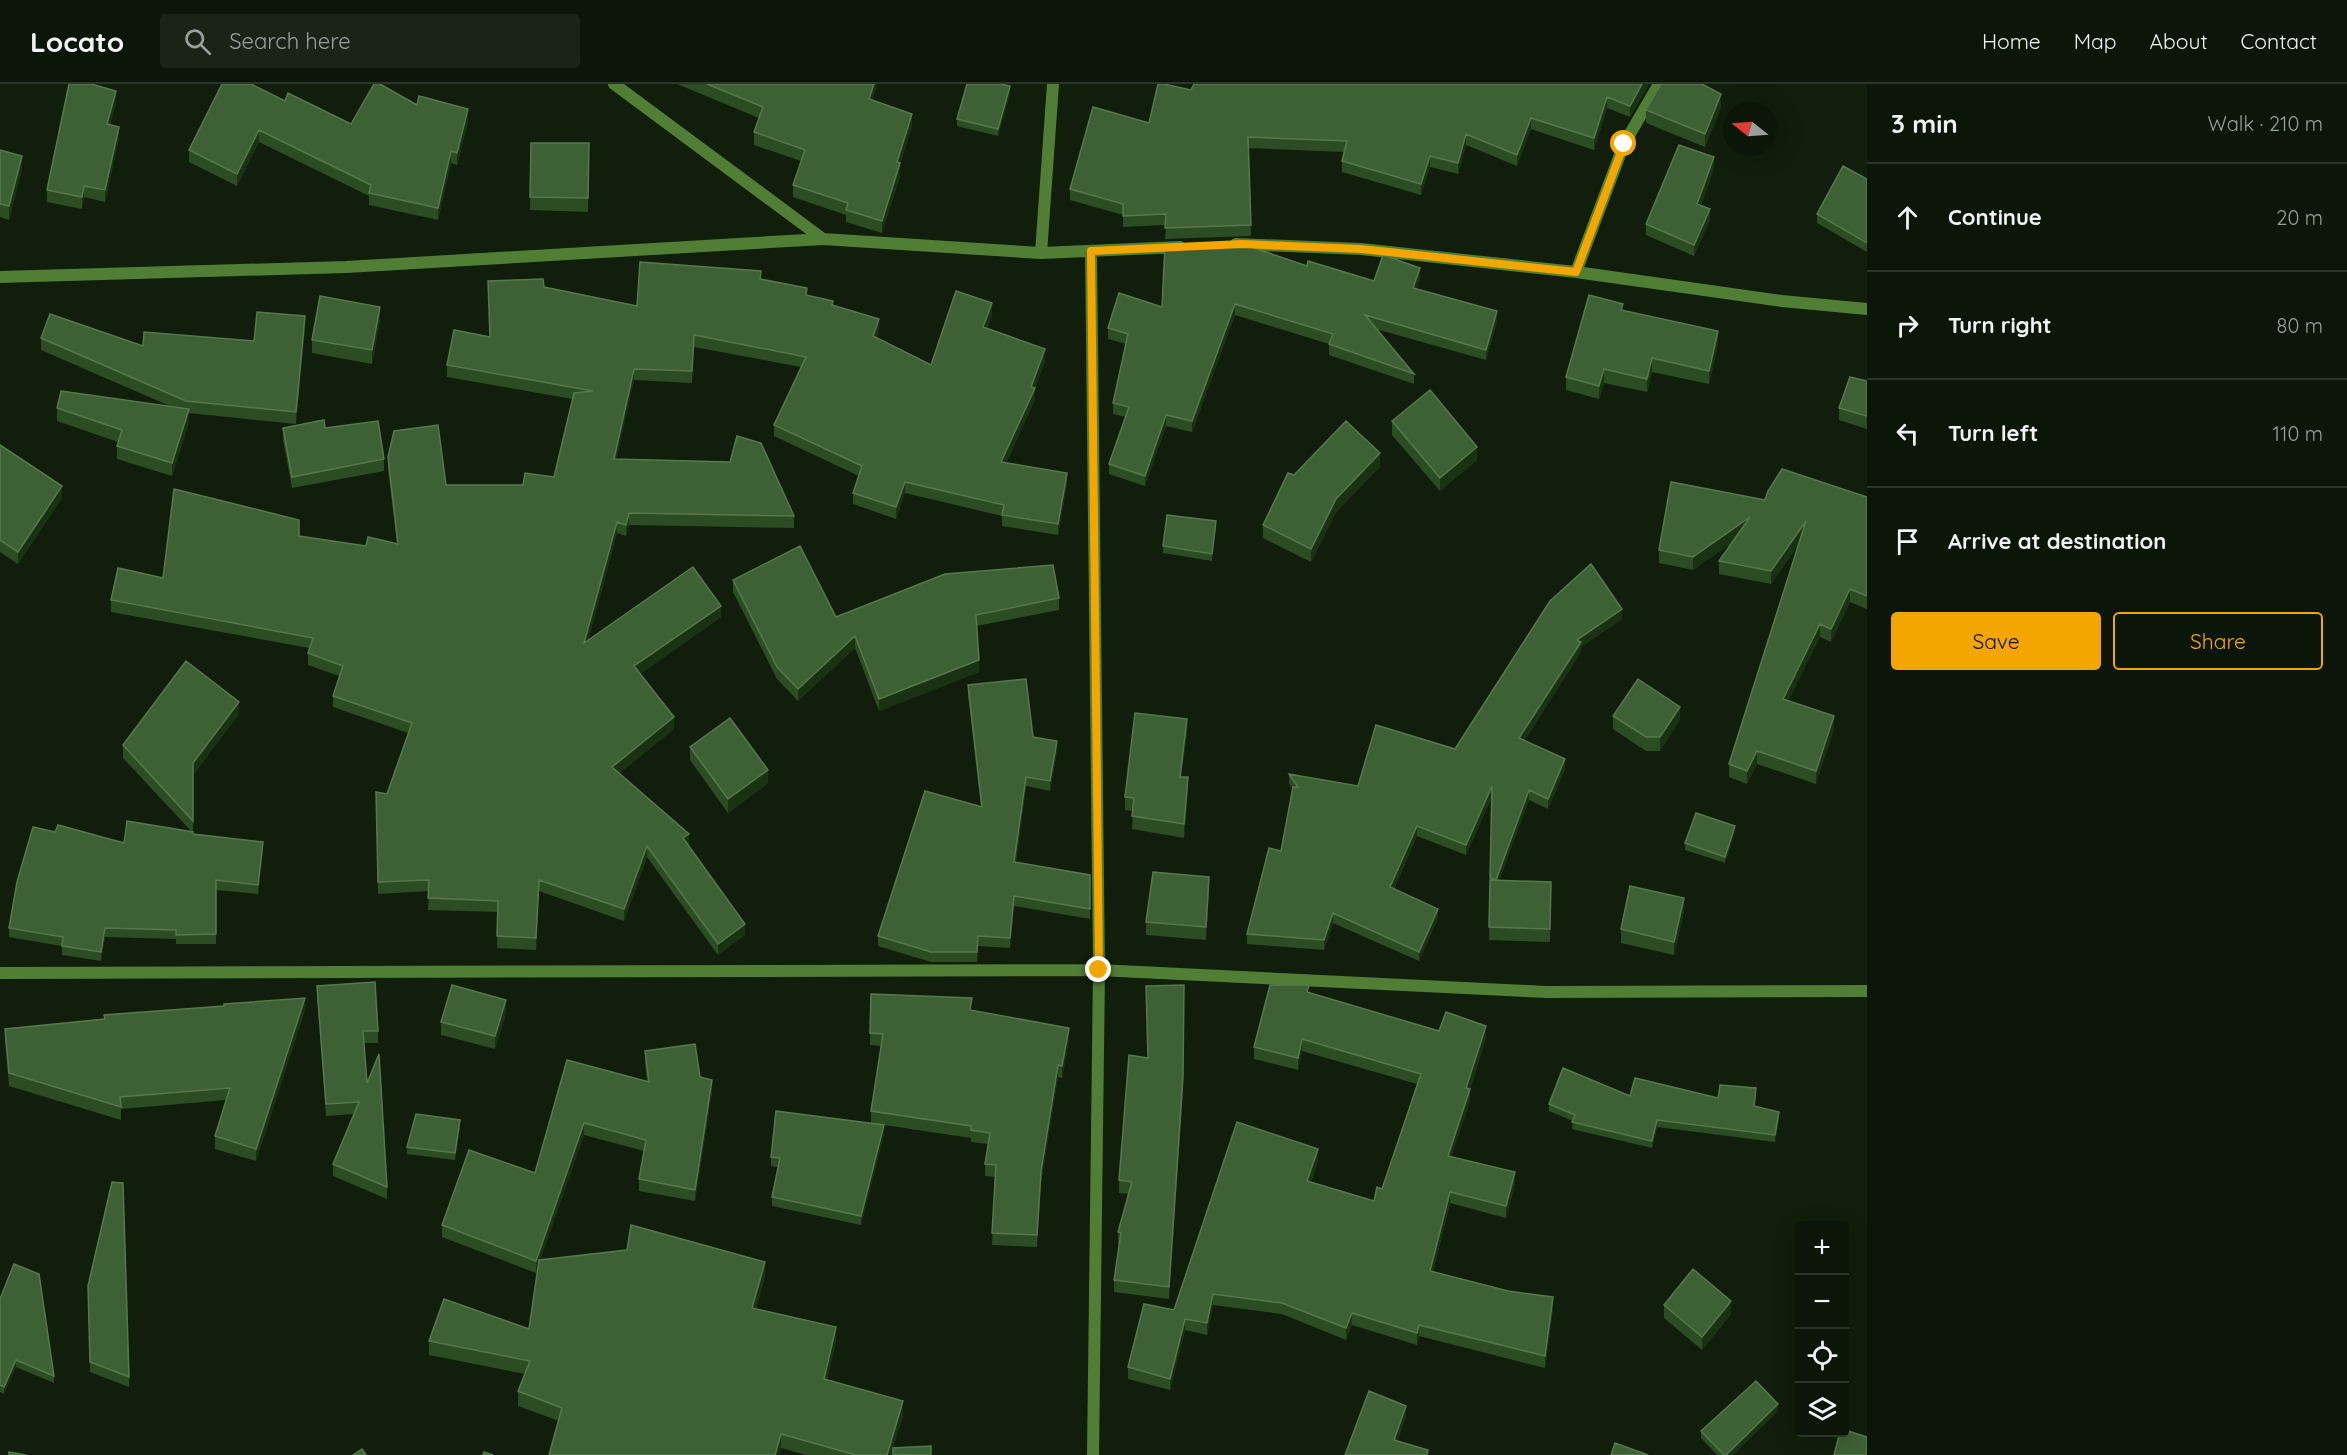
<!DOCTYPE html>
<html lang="en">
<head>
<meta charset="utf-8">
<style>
  body { margin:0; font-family:Quicksand,sans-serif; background:#1a2316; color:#f1f3f6 }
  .controls { position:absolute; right:18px; bottom:18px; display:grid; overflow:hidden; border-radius:6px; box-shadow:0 6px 24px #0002 }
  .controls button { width:54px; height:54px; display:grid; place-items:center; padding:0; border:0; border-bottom:2px solid #2c3529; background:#0c1608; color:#f1f3f6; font:30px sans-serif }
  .compass { position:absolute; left:1723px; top:18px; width:54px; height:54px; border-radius:50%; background:#0c1608; box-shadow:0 6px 24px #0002; rotate:287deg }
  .stop { position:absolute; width:18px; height:18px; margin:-14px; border:4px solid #f3a600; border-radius:50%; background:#fff }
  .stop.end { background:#f3a600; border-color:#fff; box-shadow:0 2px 6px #0008 }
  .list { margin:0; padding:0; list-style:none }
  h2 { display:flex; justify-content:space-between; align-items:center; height:78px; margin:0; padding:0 24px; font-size:26px }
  h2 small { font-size:20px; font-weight:400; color:#9a9f9c }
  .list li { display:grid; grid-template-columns:39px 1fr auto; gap:18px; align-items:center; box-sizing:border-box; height:108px; padding:0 24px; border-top:2px solid #2c3529 }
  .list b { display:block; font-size:22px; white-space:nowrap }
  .list em { font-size:20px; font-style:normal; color:#9a9f9c }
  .actions { display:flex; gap:12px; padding:18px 24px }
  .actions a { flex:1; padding:14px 0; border:2px solid #f3a600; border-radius:6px; text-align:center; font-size:21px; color:#f3a600 }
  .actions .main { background:#f3a600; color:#111 }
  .icon { flex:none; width:33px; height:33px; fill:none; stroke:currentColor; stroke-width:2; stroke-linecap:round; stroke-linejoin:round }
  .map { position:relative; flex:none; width:1867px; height:1371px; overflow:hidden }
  header { display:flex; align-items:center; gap:36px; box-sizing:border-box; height:84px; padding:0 30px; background:#0c1608; border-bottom:2px solid #2c3529 }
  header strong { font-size:28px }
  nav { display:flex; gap:33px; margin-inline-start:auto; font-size:21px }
  .search { width:420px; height:54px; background:#1a2316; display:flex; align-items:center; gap:15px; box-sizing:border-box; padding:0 21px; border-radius:6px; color:#9a9f9c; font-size:22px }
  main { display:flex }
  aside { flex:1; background:#0c1608 }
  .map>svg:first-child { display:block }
</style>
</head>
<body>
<header>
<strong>Locato</strong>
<div class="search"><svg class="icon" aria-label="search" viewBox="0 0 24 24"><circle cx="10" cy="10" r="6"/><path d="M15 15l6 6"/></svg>Search here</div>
<nav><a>Home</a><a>Map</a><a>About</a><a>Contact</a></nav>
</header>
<main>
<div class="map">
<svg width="1867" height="1371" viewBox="0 0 1867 1371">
  <rect width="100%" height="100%" fill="#101e0b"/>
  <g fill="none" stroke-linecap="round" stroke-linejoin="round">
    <path stroke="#507e35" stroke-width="12" d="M614 0 823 155
      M1236 160 1361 165 1576 188 1782 217 1867 225
      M1091 167 1099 886 1093 1371
      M1041 169 1053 0
      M1576 188 1624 60 1659 0
      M0 193 346 183 823 155 1041 169 1180 163
      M0 889 1099 886 1547 908 1867 907"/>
  </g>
  <path fill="#2c4c23" d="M677 0H877L872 16 912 42 900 80V92L882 149 846 138V131L793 113V101L801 77 754 61V48L759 34Z
    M1649 0 1630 33 1607 24 1594 66 1531 45 1517 82 1466 61 1458 90 1430 83 1421 111 1342 88V77L1344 68 1248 64 1251 152 1165 155 1166 141 1123 143V131L1070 116V105L1149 39 1191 6Z
    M1010 9 998 52 957 42V35Z
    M285 17 351 40 417 21 468 38 457 81 451 79 438 136 369 121V112L259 58 237 102 189 78V66Z
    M116 18 110 41 119 54 105 118 84 113 82 125 47 118V106Z
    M1721 23 1705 63 1646 39V26Z
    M531 59H589L588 128 530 126Z
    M0 66 22 85 9 136 0 133Z
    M1714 84 1701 121 1710 136 1694 172 1646 151V140Z
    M1867 95V168L1817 139V130Z
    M1251 163 1307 182 1374 197 1420 195 1416 205 1497 238 1486 276 1376 245 1414 290V300L1329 271V260L1235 231 1192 348 1166 342 1145 402 1109 390V380L1126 333 1113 330V319L1126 260 1108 255V244L1162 223Z
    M761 195 833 221 879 247 877 254 931 281 992 231 987 245 1045 277 1035 304V316L1006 379 1067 400 1058 451 1002 442V432L905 409 896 435 853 420V409L859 392 774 352V341L801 283 694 263 692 299 634 296 616 375 794 432V444L629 441 626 452 617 449 588 557 721 533 640 590 674 645 619 689 689 761 688 762 745 851 718 871 647 773 624 837 539 807 536 866 497 864 498 828 428 826 429 807 378 810 376 708 387 710 408 649 333 623V612L339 592 308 581V569L309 564 111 528V516L163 494 299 452 366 462 397 460 388 385V373L446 401H523L554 393 573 315 447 293V281L490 253 544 203 637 222Z
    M1623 227 1718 260 1709 300 1652 288 1647 308 1604 299 1599 315 1566 306V293Z
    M380 236 372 280 312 269V256Z
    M305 244 296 340 189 329V339L172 392 117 375V362L118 358 57 337V324L172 323 41 266V254L143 262 254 257Z
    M1867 297V345L1839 336V324Z
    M1392 337 1477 376 1440 407 1392 351Z
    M283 344H325L384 375V387L292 404 283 356Z
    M0 361 62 414 18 480 0 468Z
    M1380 383 1336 428 1311 478 1263 454V441L1294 391Z
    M1867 413V525L1850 518 1831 558 1820 553 1788 617 1834 645 1816 700 1757 680 1747 700 1729 693V680L1798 461 1771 500 1719 490V477L1733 458 1693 486 1659 479V466L1765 416Z
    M1216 444 1212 477 1163 469V462Z
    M733 496 836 533 1059 514V526L976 542 979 588 879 627 855 564 798 617 777 595 733 508Z
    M1550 517 1622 535 1581 563V568L1524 657 1565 685 1548 725 1529 716 1499 796 1551 798 1550 858 1489 856 1492 713 1466 771 1417 752 1394 805 1438 834 1419 877 1333 839 1324 866 1247 860V850L1281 767 1293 705 1289 700V690L1358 702 1455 665Z
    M968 601 1033 653 1057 667 1050 707 1026 702 1016 778 1090 791V835L1014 822 1010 864 978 862 977 878H931L878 862V852L981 723 968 611Z
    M239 630 193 691V750L263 767 258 810 216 806V860H176V855L105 853 101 877 62 871V862L9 853V844L55 748 124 759 191 747 123 674V661Z
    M1613 632 1680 636 1660 667H1646L1613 645Z
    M1187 648 1181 693 1188 706 1184 754 1132 745 1133 727 1125 726V713Z
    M690 663 768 699 728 729 690 676Z
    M1735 749 1725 779 1685 766V759Z
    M1209 806 1206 856 1146 851V838Z
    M1684 827 1674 871 1621 859V845Z
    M317 902 378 947V959H364L367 999 387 1103V1115L333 1092V1080L354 1030 326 1032 317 914Z
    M1309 909 1439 947 1486 954 1470 1005V1017L1451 1073 1515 1100 1506 1134 1450 1119 1433 1188 1553 1225 1545 1284 1419 1252 1417 1261 1352 1241 1346 1256 1282 1230 1213 1221 1207 1251 1185 1246 1170 1306 1128 1295V1283L1174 1226 1318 1077 1311 1098 1374 1117 1382 1105 1417 1000 1302 967 1298 986 1254 975V963Z
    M871 910 972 926 1069 956 1062 994 1058 993 1041 1099 1037 1163 992 1161 995 1093 985 1092V1080L988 1060 971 1058V1054L884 1041V1050L861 1141 772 1122V1113L778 1083 771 1082V1073L871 1039V1027L881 962 870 961Z
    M305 926 256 1077 215 1065V1052L226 1016 121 1025V1036L9 1002 5 957V945Z
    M506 929 495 965 441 951V938Z
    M645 967 700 993 712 1007 695 1117 639 1107V1095L644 1067 584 1051 540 1176 765 1192 756 1225 836 1257 827 1296 903 1332 893 1364 931 1371H893V1364L891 1371H806L781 1364 779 1371H549L559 1337 518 1322V1307L525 1290 429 1271V1257L529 1245 538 1184 536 1189 442 1153V1141L535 1089 567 976 647 998 645 979Z
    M1183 1006 1169 1215 1114 1208V1196L1119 1161 1118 1160V1148L1129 1110 1119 1109V1096Z
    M1756 1011 1755 1022 1779 1035 1775 1058 1657 1043 1652 1064 1572 1045 1573 1037 1549 1027V1020L1630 1012 1718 1014Z
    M460 1043 455 1076 407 1070V1063Z
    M88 1202 129 1293V1303L90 1288Z
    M0 1215 54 1292V1299L16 1283 4 1310 0 1308Z
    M1664 1221 1731 1230 1702 1266 1664 1234Z
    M1778 1327 1733 1371H1717L1701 1354V1347Z"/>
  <path fill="#193212" d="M874 0H877L869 28V15Z
    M1642 0H1649L1630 33V22Z
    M1010 2V9L998 52V45Z
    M116 7V18L107 52V40Z
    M1721 10V23L1705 63V50Z
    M1607 13V24L1594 66V54Z
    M468 25V38L457 81V69Z
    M912 30V42L900 80V92L882 149V137L897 78Z
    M1531 34V45L1517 82V71Z
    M119 43V54L105 118V106Z
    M259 46V58L237 102V90Z
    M1466 50V61L1458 90V79Z
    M451 67V79L438 136V124Z
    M22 72V85L9 136V122Z
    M1430 72V83L1421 111V100Z
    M1714 73V84L1697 131V120Z
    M84 102V113L82 125V113Z
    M1710 125V136L1694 172V161Z
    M1420 184V195L1413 215V204Z
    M992 219V231L983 255V243Z
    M1235 220V231L1192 348V337Z
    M380 223V236L372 280V266Z
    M1497 227V238L1486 276V266Z
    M305 232V244L296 340V328Z
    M879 235V247L873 264V252Z
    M1718 247V260L1709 300V287Z
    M1045 265V277L1035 305V316L1001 389V378L1031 303Z
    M1652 274V288L1647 308V295Z
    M634 285V296L614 387V375Z
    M1604 285V299L1599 315V302Z
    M189 325V339L172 392V379Z
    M1166 331V342L1145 402V392Z
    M1477 363V376L1440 407V394Z
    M1380 369V383L1336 428 1311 478V465L1336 415Z
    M1067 389V400L1058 451V440Z
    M905 398V409L896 435V423Z
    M62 402V414L18 480V468Z
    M629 429V441L626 452V441Z
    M1750 433V446L1693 486V473Z
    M1216 437V444L1212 477V470Z
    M1806 437V450L1771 500V487Z
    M617 438V449L584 571V559Z
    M1850 505V518L1831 558V545Z
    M721 522V533L634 594V582Z
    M1622 525V535L1581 563V568L1519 664V654L1577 556Z
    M1820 540V553L1783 628V615Z
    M855 552V564L798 617V605Z
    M979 576V588L879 627V615Z
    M239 618V630L193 691V679Z
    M1680 623V636L1660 667V653Z
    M1834 632V645L1816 700V687Z
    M674 633V645L612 694V683Z
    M1187 635V648L1180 706V693Z
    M1057 657V667L1050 707V697Z
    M1757 667V680L1747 700V687Z
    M1565 675V685L1548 725V715Z
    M768 686V699L728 729V715Z
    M1026 693V702L1014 788V778Z
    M1188 693V706L1184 754V740Z
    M1492 702V712L1466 771V761Z
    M1529 706V716L1496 805V796Z
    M1417 742V752L1390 813V803Z
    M1735 742V749L1725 779V773Z
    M689 750V761L683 765V754Z
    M263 758V767L258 810V801Z
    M647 762V773L624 837V825Z
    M1209 793V806L1206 856V843Z
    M539 796V807L536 866V854Z
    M1014 812V822L1010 864V854Z
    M1684 814V827L1674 871V858Z
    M1438 825V834L1419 877V868Z
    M1333 829V839L1324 866V856Z
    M745 840V851L718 871V860Z
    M105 844V853L101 877V868Z
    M1184 901 1183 1006 1169 1215V1203Z
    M305 914V926L256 1077V1065Z
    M506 916V929L495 965V952Z
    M1486 942V954L1466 1016V1004Z
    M1069 944V956L1062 994V982Z
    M1302 955V967L1298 986V974Z
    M1058 981V993L1041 1099 1037 1163 1041 1087Z
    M712 996V1007L695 1117V1106Z
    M1470 1005V1017L1448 1083V1072Z
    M1779 1028V1035L1775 1058V1051Z
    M460 1036V1043L455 1076V1069Z
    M1657 1036V1043L1652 1064V1057Z
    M584 1039V1051L536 1189V1177Z
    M884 1041V1050L861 1141V1132Z
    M1318 1065V1077L1307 1109V1097Z
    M1515 1088V1100L1506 1134V1122Z
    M1450 1108V1119L1430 1199V1187Z
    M765 1178V1192L752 1239V1224Z
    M1213 1210V1221L1207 1251V1239Z
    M1553 1213V1225L1545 1284V1272Z
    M1731 1217V1230L1702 1266V1253Z
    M1352 1229V1241L1346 1256V1244Z
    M1185 1235V1246L1170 1306V1295Z
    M1419 1241V1252L1417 1261V1249Z
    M836 1243V1257L824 1309V1295Z
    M16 1276V1283L4 1310V1303Z
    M903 1317V1332L891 1371H887Z
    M1778 1320V1327L1733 1371H1726Z
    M1406 1322V1333L1394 1368V1356Z
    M781 1350V1364L779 1371H775Z"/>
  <path fill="#3e6035" stroke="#56794c" stroke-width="1.5" d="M69 0H91L116 7 107 40 119 43 105 106 84 102 82 113 47 106Z
    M222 0H251L285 17 288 9 351 40 374 0H380L417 21 419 12 468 25 457 69 451 67 438 124 369 109 371 101 259 46 237 90 189 66Z
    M707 0H874L869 15 912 30 897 78 900 79 882 137 846 126 848 119 793 101 805 66 754 48 763 23Z
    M967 0H1001L1010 2 998 45 957 35Z
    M1158 0H1164L1191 6 1194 0H1642L1630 22 1607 13 1594 54 1531 34 1517 71 1466 50 1458 79 1430 72 1421 100 1342 77 1347 57 1248 53 1251 141 1165 144 1166 130 1123 132V120L1070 105 1093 23 1149 39Z
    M1661 0H1702L1721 10 1705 50 1646 26Z
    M531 59H589L588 114 530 113Z
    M1679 61 1714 73 1697 120 1710 125 1694 161 1646 140Z
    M0 66 22 72 9 122 0 120Z
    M1843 82 1867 95V159L1817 130Z
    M1251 158V163L1307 182 1308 177 1374 197 1383 171 1420 184 1413 204 1497 227 1486 266 1365 231 1414 290 1329 260 1333 250 1235 220 1192 337 1166 331 1145 392 1109 380 1129 323 1113 319 1128 250 1108 244 1119 209 1162 223 1165 161Z
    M640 178 761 187 760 195 807 204 806 211 833 217 832 221 879 235 873 252 931 281 956 207 992 219 983 243 1045 265 1031 303 1035 304 1001 378 1067 389 1058 440 1002 431 1004 421 905 398 896 423 853 409 862 382 774 341 806 273 694 251 692 287 634 285 614 375 730 378 737 352 761 359 794 432 629 429 626 441 617 438 584 559 693 483 721 522 634 582 674 633 612 683 689 750 683 754 745 840 718 860 647 762 624 825 539 796 536 854 497 852 498 817 428 814 429 796 378 798 376 708 387 710 412 639 333 612 343 582 308 569 313 554 111 516 118 484 163 494 174 405 299 436V452L366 462 368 453 398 460 388 373 394 347 438 341 446 401H523L525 389 554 393 574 309 593 307 447 281 454 246 490 253 488 197 543 195 544 203 637 222Z
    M1589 211 1623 220 1621 226 1718 247 1709 287 1652 274 1647 295 1604 285 1599 302 1566 293Z
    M320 212 380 223 372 266 312 256Z
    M257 228 305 232 296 328 186 317 41 254 50 230 143 262 144 248 254 257Z
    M1850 293 1867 297V332L1839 324Z
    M1430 306 1477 363 1440 394 1392 337Z
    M61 307 189 325 172 379 117 362 122 346 57 324Z
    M324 336 325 344 378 337 384 375 292 393 283 344Z
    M1346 337 1380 369 1336 415 1311 465 1263 441 1288 389 1294 391Z
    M0 361 62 402 18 468 0 456Z
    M1782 385 1867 413V512L1850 505 1831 545 1820 540 1783 615 1834 632 1816 687 1757 667 1747 687 1729 680 1806 437 1771 487 1719 477 1750 433 1693 473 1659 466 1671 398 1765 416 1768 407Z
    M1167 431 1216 437 1212 470 1163 462Z
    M800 462 836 533 945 490 1053 481 1059 514 976 531 979 576 879 615 855 552 798 605 777 583 733 496Z
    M1591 480 1622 525 1577 556 1581 558 1519 654 1565 675 1548 715 1529 706 1496 796 1490 794 1492 702 1466 761 1417 742 1390 803 1438 825 1419 868 1333 829 1324 856 1247 850 1269 764 1281 767 1293 703H1298L1289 690 1358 702 1376 641 1455 665 1550 517Z
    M186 577 239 618 193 679V737L123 661Z
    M1026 595 1033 653 1057 657 1050 697 1026 693 1014 778 1090 791V825L1014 812 1010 854 978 852 977 868H931L878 852 925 707 982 723 968 601Z
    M1638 595 1680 623 1660 653H1646L1613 632Z
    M1135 629 1187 635 1180 693H1188L1184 740 1132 732 1134 714 1125 713Z
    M730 634 768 686 728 715 690 663Z
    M1696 729 1735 742 1725 773 1685 759Z
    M127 737 193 748V750L263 758 258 801 216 796V850L176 851V846L105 844 101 868 62 862 63 853 9 844 17 798 33 743 55 748 58 741 124 759Z
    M1153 788 1209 793 1206 843 1146 838Z
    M1490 796 1551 798 1550 845 1489 843Z
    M1630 802 1684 814 1674 858 1621 845Z
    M375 898 378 947H363L367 999 379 970 387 1103 333 1080 359 1018 326 1020 317 902Z
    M452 901 506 916 495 952 441 938Z
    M1184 901 1183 993 1169 1203 1114 1196 1121 1149 1118 1148 1132 1098 1119 1096 1129 971 1148 974 1146 902Z
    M1270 901H1309L1307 908 1439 947 1446 928 1486 942 1466 1004 1470 1005 1448 1072 1515 1088 1506 1122 1450 1108 1430 1187 1508 1207 1553 1213 1545 1272 1419 1241 1417 1249 1352 1229 1346 1244 1282 1219 1213 1210 1207 1239 1185 1235 1170 1295 1128 1283 1144 1220 1174 1226 1237 1038 1318 1065 1307 1097 1374 1117 1377 1103 1382 1105 1421 990 1302 955 1298 974 1254 963Z
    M871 910 972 914 970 926 1069 944 1062 982 1058 981 1041 1087 1037 1151 992 1149 996 1081 985 1080 990 1049 971 1046V1042L871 1027 883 950 870 949Z
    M305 914 256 1065 215 1052 230 1004 120 1013 121 1023 9 989 5 945 105 935 104 931 224 922V920Z
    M695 960 700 993 712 996 695 1106 639 1095 646 1056 584 1039 536 1177 442 1141 469 1066 535 1089 567 976 649 998 645 967Z
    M1563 984 1630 1012 1635 994 1718 1014 1720 1001 1756 1004 1754 1022 1779 1028 1775 1051 1657 1036 1652 1057 1572 1038 1575 1031 1549 1020Z
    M776 1027 884 1041 861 1132 772 1113 780 1074 771 1073Z
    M416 1030 460 1036 455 1069 407 1063Z
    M112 1098 123 1099 129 1293 90 1278 88 1202Z
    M631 1141 765 1178 752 1224 836 1243 824 1295 903 1317 887 1371H856L781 1350 775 1371H549L562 1324 518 1307 530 1277 429 1257 444 1215 529 1245 539 1176 627 1166Z
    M14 1180 39 1190 54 1292 16 1276 4 1303 0 1301V1215Z
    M1693 1185 1731 1217 1702 1253 1664 1221Z
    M1756 1297 1778 1320 1726 1371H1724L1701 1347Z
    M1369 1307 1406 1322 1394 1356 1428 1366 1427 1371H1345Z
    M1845 1346 1867 1353V1371H1834L1840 1348H1845Z
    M1615 1359 1648 1371H1611Z
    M931 1362V1371H893V1364Z
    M362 1365 366 1371H353Z
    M9 1368 26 1371H9Z
    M484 1368 493 1371H483Z"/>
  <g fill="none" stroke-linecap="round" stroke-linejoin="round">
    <path stroke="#f3a600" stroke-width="8" d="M1099 886 1091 167 1242 160 1361 165 1576 188 1624 60"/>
  </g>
</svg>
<div class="controls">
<button>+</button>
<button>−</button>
<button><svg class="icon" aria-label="locate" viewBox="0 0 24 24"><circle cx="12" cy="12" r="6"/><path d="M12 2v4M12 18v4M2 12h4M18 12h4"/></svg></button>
<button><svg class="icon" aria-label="layers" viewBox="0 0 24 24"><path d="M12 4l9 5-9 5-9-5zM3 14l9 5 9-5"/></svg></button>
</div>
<svg class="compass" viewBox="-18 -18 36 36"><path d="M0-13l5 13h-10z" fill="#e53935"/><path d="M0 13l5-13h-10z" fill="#9a9f9c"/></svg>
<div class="stop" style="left:1624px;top:60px"></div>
<div class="stop end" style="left:1099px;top:886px"></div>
</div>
<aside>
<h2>3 min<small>Walk · 210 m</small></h2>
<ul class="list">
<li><svg class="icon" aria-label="ahead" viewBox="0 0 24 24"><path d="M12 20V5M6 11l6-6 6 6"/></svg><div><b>Continue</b></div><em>20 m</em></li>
<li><svg class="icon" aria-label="right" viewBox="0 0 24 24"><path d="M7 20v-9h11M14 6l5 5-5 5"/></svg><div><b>Turn right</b></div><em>80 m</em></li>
<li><svg class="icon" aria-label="left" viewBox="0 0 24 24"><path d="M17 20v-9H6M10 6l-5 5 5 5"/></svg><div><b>Turn left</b></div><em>110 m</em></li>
<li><svg class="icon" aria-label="arrive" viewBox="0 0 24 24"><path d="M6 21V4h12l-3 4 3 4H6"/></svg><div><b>Arrive at destination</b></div></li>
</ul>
<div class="actions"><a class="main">Save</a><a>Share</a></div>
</aside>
</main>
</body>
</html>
